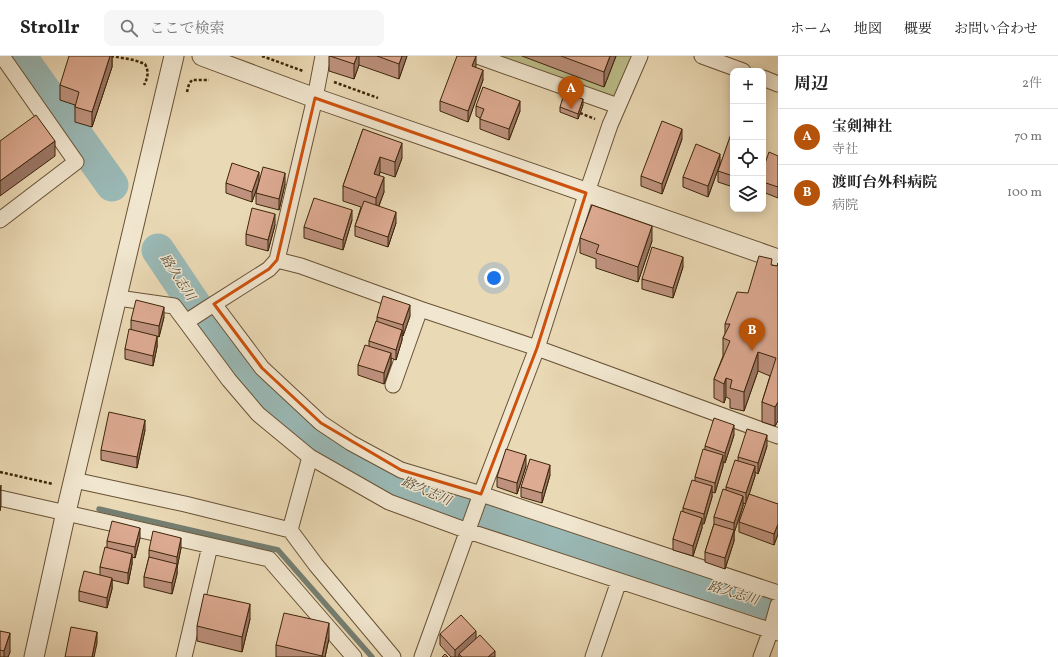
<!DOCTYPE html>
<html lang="ja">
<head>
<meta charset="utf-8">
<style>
  body { margin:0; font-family:Vollkorn,"Noto Serif JP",serif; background:#f6f6f6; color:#222 }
  .controls { position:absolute; right:12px; top:12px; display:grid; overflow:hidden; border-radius:8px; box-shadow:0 2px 10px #0003 }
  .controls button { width:36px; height:36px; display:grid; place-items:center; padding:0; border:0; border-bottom:1px solid #e0e0e0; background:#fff; color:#222; font:20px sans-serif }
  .you { position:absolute; left:494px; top:222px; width:14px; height:14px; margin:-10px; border:3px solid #fff; border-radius:50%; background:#1a73e8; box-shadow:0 0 0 6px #1a73e833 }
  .badge { display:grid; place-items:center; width:26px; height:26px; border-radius:50%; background:#b45309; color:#fff; font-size:13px; font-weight:700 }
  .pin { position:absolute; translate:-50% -33px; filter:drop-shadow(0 1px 2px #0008) }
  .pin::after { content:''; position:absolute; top:21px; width:14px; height:12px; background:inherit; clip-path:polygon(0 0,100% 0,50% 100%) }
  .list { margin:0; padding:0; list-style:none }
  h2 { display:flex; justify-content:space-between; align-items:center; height:52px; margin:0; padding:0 16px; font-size:17px }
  h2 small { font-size:13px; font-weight:400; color:#767676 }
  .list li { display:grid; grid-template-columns:26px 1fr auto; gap:12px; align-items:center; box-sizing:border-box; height:56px; padding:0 16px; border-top:1px solid #e0e0e0 }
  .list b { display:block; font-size:15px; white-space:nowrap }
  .list p { margin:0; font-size:13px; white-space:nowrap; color:#767676 }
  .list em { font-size:13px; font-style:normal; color:#767676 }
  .icon { flex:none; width:22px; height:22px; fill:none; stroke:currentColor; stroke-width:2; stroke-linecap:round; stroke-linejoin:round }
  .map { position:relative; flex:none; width:778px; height:601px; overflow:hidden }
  header { display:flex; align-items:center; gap:24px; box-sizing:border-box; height:56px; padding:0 20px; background:#fff; border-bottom:1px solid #e0e0e0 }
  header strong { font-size:19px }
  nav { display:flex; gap:22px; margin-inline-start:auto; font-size:14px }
  .search { width:280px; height:36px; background:#f6f6f6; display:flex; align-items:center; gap:10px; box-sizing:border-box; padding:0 14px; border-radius:8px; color:#767676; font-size:15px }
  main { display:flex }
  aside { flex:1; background:#fff }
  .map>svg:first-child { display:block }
</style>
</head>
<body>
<header>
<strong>Strollr</strong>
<div class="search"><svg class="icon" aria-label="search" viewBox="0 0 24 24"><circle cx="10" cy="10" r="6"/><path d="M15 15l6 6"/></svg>ここで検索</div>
<nav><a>ホーム</a><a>地図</a><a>概要</a><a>お問い合わせ</a></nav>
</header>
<main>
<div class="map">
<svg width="778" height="601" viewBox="0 0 778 601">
  <rect width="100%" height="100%" fill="#ead9b5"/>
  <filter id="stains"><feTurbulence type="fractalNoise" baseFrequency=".005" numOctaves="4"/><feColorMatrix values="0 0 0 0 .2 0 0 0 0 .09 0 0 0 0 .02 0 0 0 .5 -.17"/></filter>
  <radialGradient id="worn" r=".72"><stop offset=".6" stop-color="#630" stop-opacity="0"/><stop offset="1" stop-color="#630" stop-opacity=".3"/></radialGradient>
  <path fill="#bcbe8a" stroke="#7c724a" d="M487 0H635L614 45Z"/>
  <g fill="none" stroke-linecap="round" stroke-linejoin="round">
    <path stroke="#747e71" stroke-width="5.5" d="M99 453 278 494 372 601"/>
    <path stroke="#9ab9b6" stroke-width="33" d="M20 0 112 129
      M158 194 227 297 333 395 487 463 752 542 778 551"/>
    <defs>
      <path id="minor" d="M477 0 618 50
        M702 0 743 15
        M763 22 778 28
        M0 164 76 106 2 0
        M277 204 301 210 420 253 537 292 778 380
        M118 242 174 250 186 266 206 253 269 213 277 204 315 42 323 0
        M214 248 262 312 321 367 351 387 401 414 481 438 778 537
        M186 266 229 324 258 358 310 401 389 446 468 475 778 577
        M393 329 420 253
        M74 424 185 448 290 474 316 509 393 601
        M0 442 269 503 354 601
        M290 474 310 401
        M184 601 210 490
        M422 601 478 446 537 292 583 148 610 69 640 0
        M593 601 619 525
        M761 601 771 574 778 549"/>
      <path id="tertiary" d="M202 0 315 42 778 203
        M34 601 66 456 174 0"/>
    </defs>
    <use href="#minor" stroke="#685235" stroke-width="17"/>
    <use href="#tertiary" stroke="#685235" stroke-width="21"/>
    <path stroke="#3c250a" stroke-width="2.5" stroke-dasharray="3 2" stroke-linecap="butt" d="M111 0 134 4 145 8C149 16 148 21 144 29
      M262 0 303 15
      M334 26 378 42
      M187 36 189 28 192 24H209
      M580 57 595 63
      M0 416 53 428"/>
    <use href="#minor" stroke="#f1e6cf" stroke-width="15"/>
    <use href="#tertiary" stroke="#f1e6cf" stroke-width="19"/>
  </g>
  <path fill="#be927e" stroke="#3c250a" d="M112 0V11L92 71 75 66V49L60 44V29Z
    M329 0H407L399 23 359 9 354 23 329 15Z
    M522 0H616L604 31Z
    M476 11 483 24 468 66 440 55V45Z
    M583 49 578 63 560 56V51Z
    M476 50 520 55 509 84 480 73V62L476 60Z
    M363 73 402 102 395 121 380 116 379 120 384 136 379 150 396 167 388 191 355 180V170L361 151 343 145V130Z
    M733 75V131L718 126V115Z
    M682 83 662 138 641 130V120Z
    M778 100V142L763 136V113Z
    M720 108 708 141 683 131V121Z
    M259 126 285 128 279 154 256 148V137L258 128 252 146 226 137V127Z
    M352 164 343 194 304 182V171Z
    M275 169 268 195 246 189V178Z
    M580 182 652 185 638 226 596 212V203L580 197Z
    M778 207V365L775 370 762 366V346L770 320 758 315 744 355 730 352V343L726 341 724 347 714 342V323L723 300V282L725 278V268L748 237 772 209 777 210Z
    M683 211 673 242 642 233V223Z
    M410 260 403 280 402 279V284L396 304 391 302V308L384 328 358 319V309L369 290V285L377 265V261Z
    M164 261 159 281 157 280V291L153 310 125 303V293L131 274V264Z
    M145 374 137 412 101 404V394Z
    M734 379 725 407 723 406V410L715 437 712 436V441L704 468H702V472L693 500 673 494V483L683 456V452L695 425V421L705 394V390Z
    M767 390 758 418 755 416V420L748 441 778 448V478L774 489 739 476V466L746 448 743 447V450L734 477V485L725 513 705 506V496L714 468V461L726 434V431L738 405V401Z
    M526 410 517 438 497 431V421Z
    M550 419 542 447 521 441V431Z
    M140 482 135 502 132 501V508L128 528 112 524V533L107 552 79 545V535L100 519V511L107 491V485Z
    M181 492 177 512V518L172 538 144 531V521L149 501V494Z
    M250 563 242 596 197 585V570Z
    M0 575 10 596 8 601H0Z
    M440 578 476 583 495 601H451L440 589Z
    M329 582 325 601H276V589Z"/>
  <path fill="#9b7766" stroke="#3c250a" d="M110 0H112V11L92 71V56Z
    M357 0H359V9L354 23V8Z
    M402 0H407L399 23V8Z
    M476 0V10L472 20V10Z
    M610 0H616L604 31V16Z
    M483 14V24L468 66V55Z
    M583 43V49L578 63V58Z
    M520 45V55L509 84V73Z
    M682 73V83L662 138V128Z
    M55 85V100L0 140V125Z
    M402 87V102L395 121V106Z
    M720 98V108L708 141V130Z
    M380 101V116L374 133V118Z
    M259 116V126L252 146V136Z
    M285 117V128L279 154V143Z
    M384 121V136L376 157V142Z
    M352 154V164L343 194V184Z
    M396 156V167L388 191V181Z
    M275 158V169L268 195V184Z
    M652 170V185L638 226V211Z
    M683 201V211L673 242V232Z
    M410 249V260L403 280V269Z
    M164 251V261L159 281V270Z
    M402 274V284L396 304V294Z
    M157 280V291L153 310V300Z
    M758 296V315L744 355V336Z
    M391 297V308L384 328V317Z
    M726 322V341L724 347V328Z
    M778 346V365L775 370V351Z
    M145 364V374L137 412V401Z
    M734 369V379L725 407V397Z
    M767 379V390L758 418V407Z
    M526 399V410L517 438V427Z
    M723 399V410L715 437V427Z
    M550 409V419L542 447V437Z
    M755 410V420L746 448V437Z
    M1 429V449L0 455V436Z
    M712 430V441L704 468V458Z
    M743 440V450L734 477V485L725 513V502L734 475V467Z
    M702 462V472L693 500V490Z
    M778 468V478L774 489V478Z
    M140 472V482L135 502V491Z
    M181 482V492L177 512V501Z
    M132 498V508L128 528V517Z
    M177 508V518L172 538V527Z
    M112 522V533L107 552V542Z
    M250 548V563L242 596V581Z
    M329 567V582L325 601H322Z
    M476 575V586L459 598V601H455V594Z
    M97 576V587L94 601H92Z
    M10 577V596L8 601H4V595Z
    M495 595V601H488Z"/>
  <path fill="#ddaa92" stroke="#3c250a" d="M69 0H110L92 56 75 51 79 36 60 29Z
    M330 0H357L354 8Z
    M377 0H402L399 8Z
    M457 0H476L472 10 483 14 468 55 440 45Z
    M561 0H610L604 16Z
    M483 31 520 45 509 73 480 63 484 53 476 50Z
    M564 38 583 43 578 58 560 51Z
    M36 59 55 85 0 125V85Z
    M662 65 682 73 662 128 641 120Z
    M363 73 402 87 395 106 380 101 374 118 384 121 376 142 343 130Z
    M732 75H733V120L718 115Z
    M696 88 720 98 708 130 683 121Z
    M769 96 778 100V131L763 126V113Z
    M232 107 259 116 252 136 226 127Z
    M263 111 285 117 279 143 256 137Z
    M314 142 352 154 343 184 304 171Z
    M364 145 396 156 388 181 355 170Z
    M592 149 652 170 638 211 596 197 599 189 580 182Z
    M252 152 275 158 268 184 246 178Z
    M652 191 683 201 673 232 642 223Z
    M759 200 772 203 771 209 777 210 778 207V346L775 351 762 346 776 302 758 296 744 336 730 332 732 324 726 322 724 328 714 323 730 285 723 282 730 268H725L737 236 748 237Z
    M383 240 410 249 403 269 377 261Z
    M136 244 164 251 159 270 131 264Z
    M376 265 402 274 396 294 369 285Z
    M129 273 157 280 153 300 125 293Z
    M365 289 391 297 384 317 358 309Z
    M109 356 145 364 137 401 101 394Z
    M714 362 734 369 725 397 705 390Z
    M747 373 767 379 758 407 738 401Z
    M506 393 526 399 517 427 497 421Z
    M703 393 723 399 715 427 695 421Z
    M530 403 550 409 542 437 521 431Z
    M735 404 755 410 746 437 726 431Z
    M692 424 712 430 704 458 683 452Z
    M723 433 743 440 734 467 714 461Z
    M749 438 778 448V468L774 478 739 466Z
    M681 455 702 462 693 490 673 483Z
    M112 465 140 472 135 491 107 485Z
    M714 468 734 474 725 502 705 496Z
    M153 475 181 482 177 501 149 494Z
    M105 491 132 498 128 517 100 511Z
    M149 501 177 508 172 527 144 521Z
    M84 515 112 522 107 542 79 535Z
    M204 538 250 548 242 581 197 570Z
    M284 557 329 567 322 600 276 589Z
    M461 559 476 575 455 594 440 578Z
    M71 571 97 576 92 601H65Z
    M0 575 10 577 4 595 0 594Z
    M480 579 495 595 488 601H462L459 598Z
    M445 598 448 601H442Z"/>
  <path fill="none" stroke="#ce510c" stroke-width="3" stroke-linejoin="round" d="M315 42 586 137 537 292 481 438 401 414 321 367 262 312 214 248 269 213 277 204Z"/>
  <g text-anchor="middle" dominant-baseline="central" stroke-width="3" stroke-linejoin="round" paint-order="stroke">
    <g font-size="13" font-style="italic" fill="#544a35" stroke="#f1e6cf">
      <text transform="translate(177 222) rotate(57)">路久志川</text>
      <text transform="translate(426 436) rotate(24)">路久志川</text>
      <text transform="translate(733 538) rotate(17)">路久志川</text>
    </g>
  </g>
  <rect width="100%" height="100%" filter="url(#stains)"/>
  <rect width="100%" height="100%" fill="url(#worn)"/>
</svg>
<div class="controls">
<button>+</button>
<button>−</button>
<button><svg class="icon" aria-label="locate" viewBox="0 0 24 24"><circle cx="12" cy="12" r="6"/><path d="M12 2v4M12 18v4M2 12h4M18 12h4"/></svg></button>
<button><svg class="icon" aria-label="layers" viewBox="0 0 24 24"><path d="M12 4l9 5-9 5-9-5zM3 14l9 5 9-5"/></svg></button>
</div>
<div class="you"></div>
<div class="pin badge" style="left:571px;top:53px">A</div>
<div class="pin badge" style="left:752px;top:295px">B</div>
</div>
<aside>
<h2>周辺<small>2件</small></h2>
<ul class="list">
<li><span class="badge">A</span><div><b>宝剣神社</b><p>寺社</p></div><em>70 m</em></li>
<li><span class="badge">B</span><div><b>渡町台外科病院</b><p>病院</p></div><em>100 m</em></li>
</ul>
</aside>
</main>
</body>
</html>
